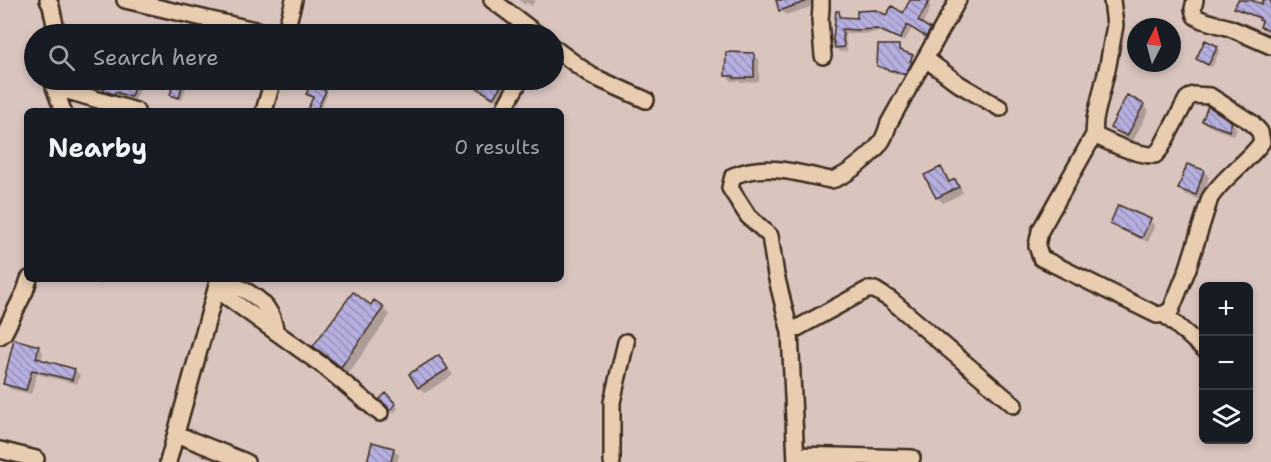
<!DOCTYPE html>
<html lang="en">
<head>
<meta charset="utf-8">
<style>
  body { margin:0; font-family:"Shantell Sans",sans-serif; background:#20242c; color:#f1f3f6 }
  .controls { position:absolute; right:18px; bottom:18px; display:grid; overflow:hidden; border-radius:9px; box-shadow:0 3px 9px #0003 }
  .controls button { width:54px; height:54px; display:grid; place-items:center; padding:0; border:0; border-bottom:2px solid #363941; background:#171b24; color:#f1f3f6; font:30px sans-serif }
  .compass { position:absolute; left:1127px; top:18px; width:54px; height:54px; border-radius:50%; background:#171b24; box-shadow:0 3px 9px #0003; rotate:6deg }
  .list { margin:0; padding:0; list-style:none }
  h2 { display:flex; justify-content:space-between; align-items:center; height:78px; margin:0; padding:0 24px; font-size:26px }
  h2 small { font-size:20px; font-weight:400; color:#9ea1a6 }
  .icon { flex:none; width:33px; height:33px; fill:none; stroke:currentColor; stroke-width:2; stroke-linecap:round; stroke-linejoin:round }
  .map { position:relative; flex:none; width:1271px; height:462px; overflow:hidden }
  .search { position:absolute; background:#171b24; box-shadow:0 3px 9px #0003; left:24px; top:24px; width:540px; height:66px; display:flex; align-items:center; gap:15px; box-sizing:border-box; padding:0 21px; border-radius:33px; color:#9ea1a6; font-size:22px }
  .panel { position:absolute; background:#171b24; box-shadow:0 3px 9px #0003; left:24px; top:108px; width:540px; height:174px; border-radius:9px }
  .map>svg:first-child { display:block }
</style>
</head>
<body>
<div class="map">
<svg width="1271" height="462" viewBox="0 0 1271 462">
  <defs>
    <pattern id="building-back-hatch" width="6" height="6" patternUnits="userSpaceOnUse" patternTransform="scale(1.5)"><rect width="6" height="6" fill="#b7afe0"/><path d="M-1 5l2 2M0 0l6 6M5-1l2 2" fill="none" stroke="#968fb5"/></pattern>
  </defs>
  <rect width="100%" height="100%" fill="#d9c4be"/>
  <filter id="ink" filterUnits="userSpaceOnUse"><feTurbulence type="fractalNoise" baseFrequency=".0167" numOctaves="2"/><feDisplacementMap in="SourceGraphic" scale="12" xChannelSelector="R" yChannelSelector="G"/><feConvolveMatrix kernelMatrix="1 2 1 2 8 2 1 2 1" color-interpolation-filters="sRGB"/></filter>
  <g filter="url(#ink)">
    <path fill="#0003" d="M519 0H536L531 6 527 2 525 5Z
      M777 0H817L816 5 786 15 781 10Z
      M912 0H921L931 7 922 25 934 34 930 39 912 28 904 42 882 32 861 34 845 33 847 51 840 52 836 48 839 13 843 19 887 17 904 15Z
      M1239 0H1247L1263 6 1264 0H1271V32L1266 31 1262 26 1263 22 1262 20 1241 12 1236 8Z
      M898 47 916 61 910 78 898 73 897 74 884 70 879 65Z
      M1217 47 1220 50 1212 67 1201 62 1197 58Z
      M754 55 759 60V81L741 83 739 81H732L727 76Z
      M93 80H142L135 101 119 96V98L110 96 107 92 97 90 92 85Z
      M176 80H188L182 100 175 98 171 94Z
      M429 80H440L437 89 427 85Z
      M471 80H497L508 89 499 103 475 87 470 81Z
      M325 92 327 95 320 111H309L314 98 308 94Z
      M1143 105 1149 110 1133 141 1117 133 1112 127Z
      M1204 121 1232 123 1237 129 1234 136 1209 126Z
      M1188 166 1204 171 1209 177 1201 200 1185 194 1180 189Z
      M941 169 946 174 951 183 955 181 960 186 963 193 943 203 937 197Z
      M1148 221 1140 239 1118 229 1112 224Z
      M1151 222 1155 226 1148 242 1143 240Z
      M93 279H106L100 285Z
      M375 302 390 315 349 373 322 353 315 346 371 307Z
      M38 347 43 352 41 361 75 370 80 375 77 384 37 374 31 394 10 389 5 384Z
      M439 357 444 363 453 375 425 393 419 387 411 375Z
      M386 396 398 408 394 413 389 406Z
      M394 449 399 455 397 462H369Z"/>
    <path fill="url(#building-back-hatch)" stroke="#3b2a1e" stroke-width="1.5" d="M776 0H808V1L779 11Z
      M910 0H930L918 21 931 29 926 37 907 25 900 39 877 29 857 30 842 29 844 47 835 48 833 39 836 11H839L840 17 857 18V11L876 10 886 15 892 6 903 13Z
      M1238 0H1251L1262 4 1263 0H1271V30L1260 27 1262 21 1259 20 1260 18 1234 8Z
      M1205 40 1218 46 1208 65 1196 59Z
      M878 45H899V50L913 55 910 61 912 62 905 75 893 70 892 71 877 66Z
      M726 52 754 53V77H746V78H734V76H725Z
      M79 80H136L131 97 115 92 114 94 104 91V89L79 82Z
      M174 80H184L179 98 170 95Z
      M465 80H505L493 98Z
      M311 84 326 91 316 111H307L313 97 306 94Z
      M1127 95 1144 104 1127 136 1110 128Z
      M1208 106 1232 122 1229 131 1202 121Z
      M1187 164 1204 170 1196 195 1178 189Z
      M941 167 949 182 955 179 959 187 936 198 924 175Z
      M1118 205 1151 219 1142 238 1110 224Z
      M353 292 371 305 374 300 384 307 341 367 313 346Z
      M14 339 39 346 36 358 75 369 72 380 32 370 26 390 3 384Z
      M439 355 448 369 418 388 409 374Z
      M386 393 396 404 389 411 387 406 379 400Z
      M372 442 394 448 391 462H367Z"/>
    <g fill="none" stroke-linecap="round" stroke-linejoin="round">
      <defs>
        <path id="minor" d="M48 0 51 6 57 34
          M125 0 272 34
          M492 0 537 34
          M821 0V8L820 21 823 56
          M1195 0 1193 9 1195 16 1202 20 1230 28 1271 46
          M285 34 294 0
          M554 48 592 76 646 100
          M926 59 959 84 1000 108
          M54 80V87L63 111
          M54 87 136 111
          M264 111 273 80
          M503 111 520 80
          M1094 135 1040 231 1037 246 1041 258 1157 315 1164 314 1171 310 1188 268 1210 198C1224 176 1247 163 1262 142L1260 132 1252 123 1210 96 1193 95 1187 99 1161 148 1155 155C1137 156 1110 143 1094 135L1095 119 1108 65 1115 25 1112 0
          M219 280C236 285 261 296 270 313 273 318 274 326 276 332
          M216 289 326 368 380 413
          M1164 314 1204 349
          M790 332 867 290H875L891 300 1014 405
          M0 336 4 333 25 291 29 279
          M176 434 246 462
          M0 450 36 459
          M796 455 912 458
          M168 462 218 282
          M612 462V402L626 342
          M796 462 790 332 776 275 770 236 748 216 730 188 733 176C767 162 797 173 830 180 844 179 874 153 881 142 885 137 887 129 889 123L958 0"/>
      </defs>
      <use href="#minor" stroke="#3b2a1e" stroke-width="20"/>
      <use href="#minor" stroke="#e8cdb0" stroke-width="15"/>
    </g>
  </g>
</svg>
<div class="controls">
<button>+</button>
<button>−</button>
<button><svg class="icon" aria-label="layers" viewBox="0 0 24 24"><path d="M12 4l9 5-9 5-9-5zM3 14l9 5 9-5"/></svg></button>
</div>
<svg class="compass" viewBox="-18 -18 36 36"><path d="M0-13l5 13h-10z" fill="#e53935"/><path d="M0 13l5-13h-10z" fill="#9ea1a6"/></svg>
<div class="search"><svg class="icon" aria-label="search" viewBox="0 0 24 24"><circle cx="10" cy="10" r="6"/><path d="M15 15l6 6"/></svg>Search here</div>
<section class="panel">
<h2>Nearby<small>0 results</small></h2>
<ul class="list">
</ul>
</section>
</div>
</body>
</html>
